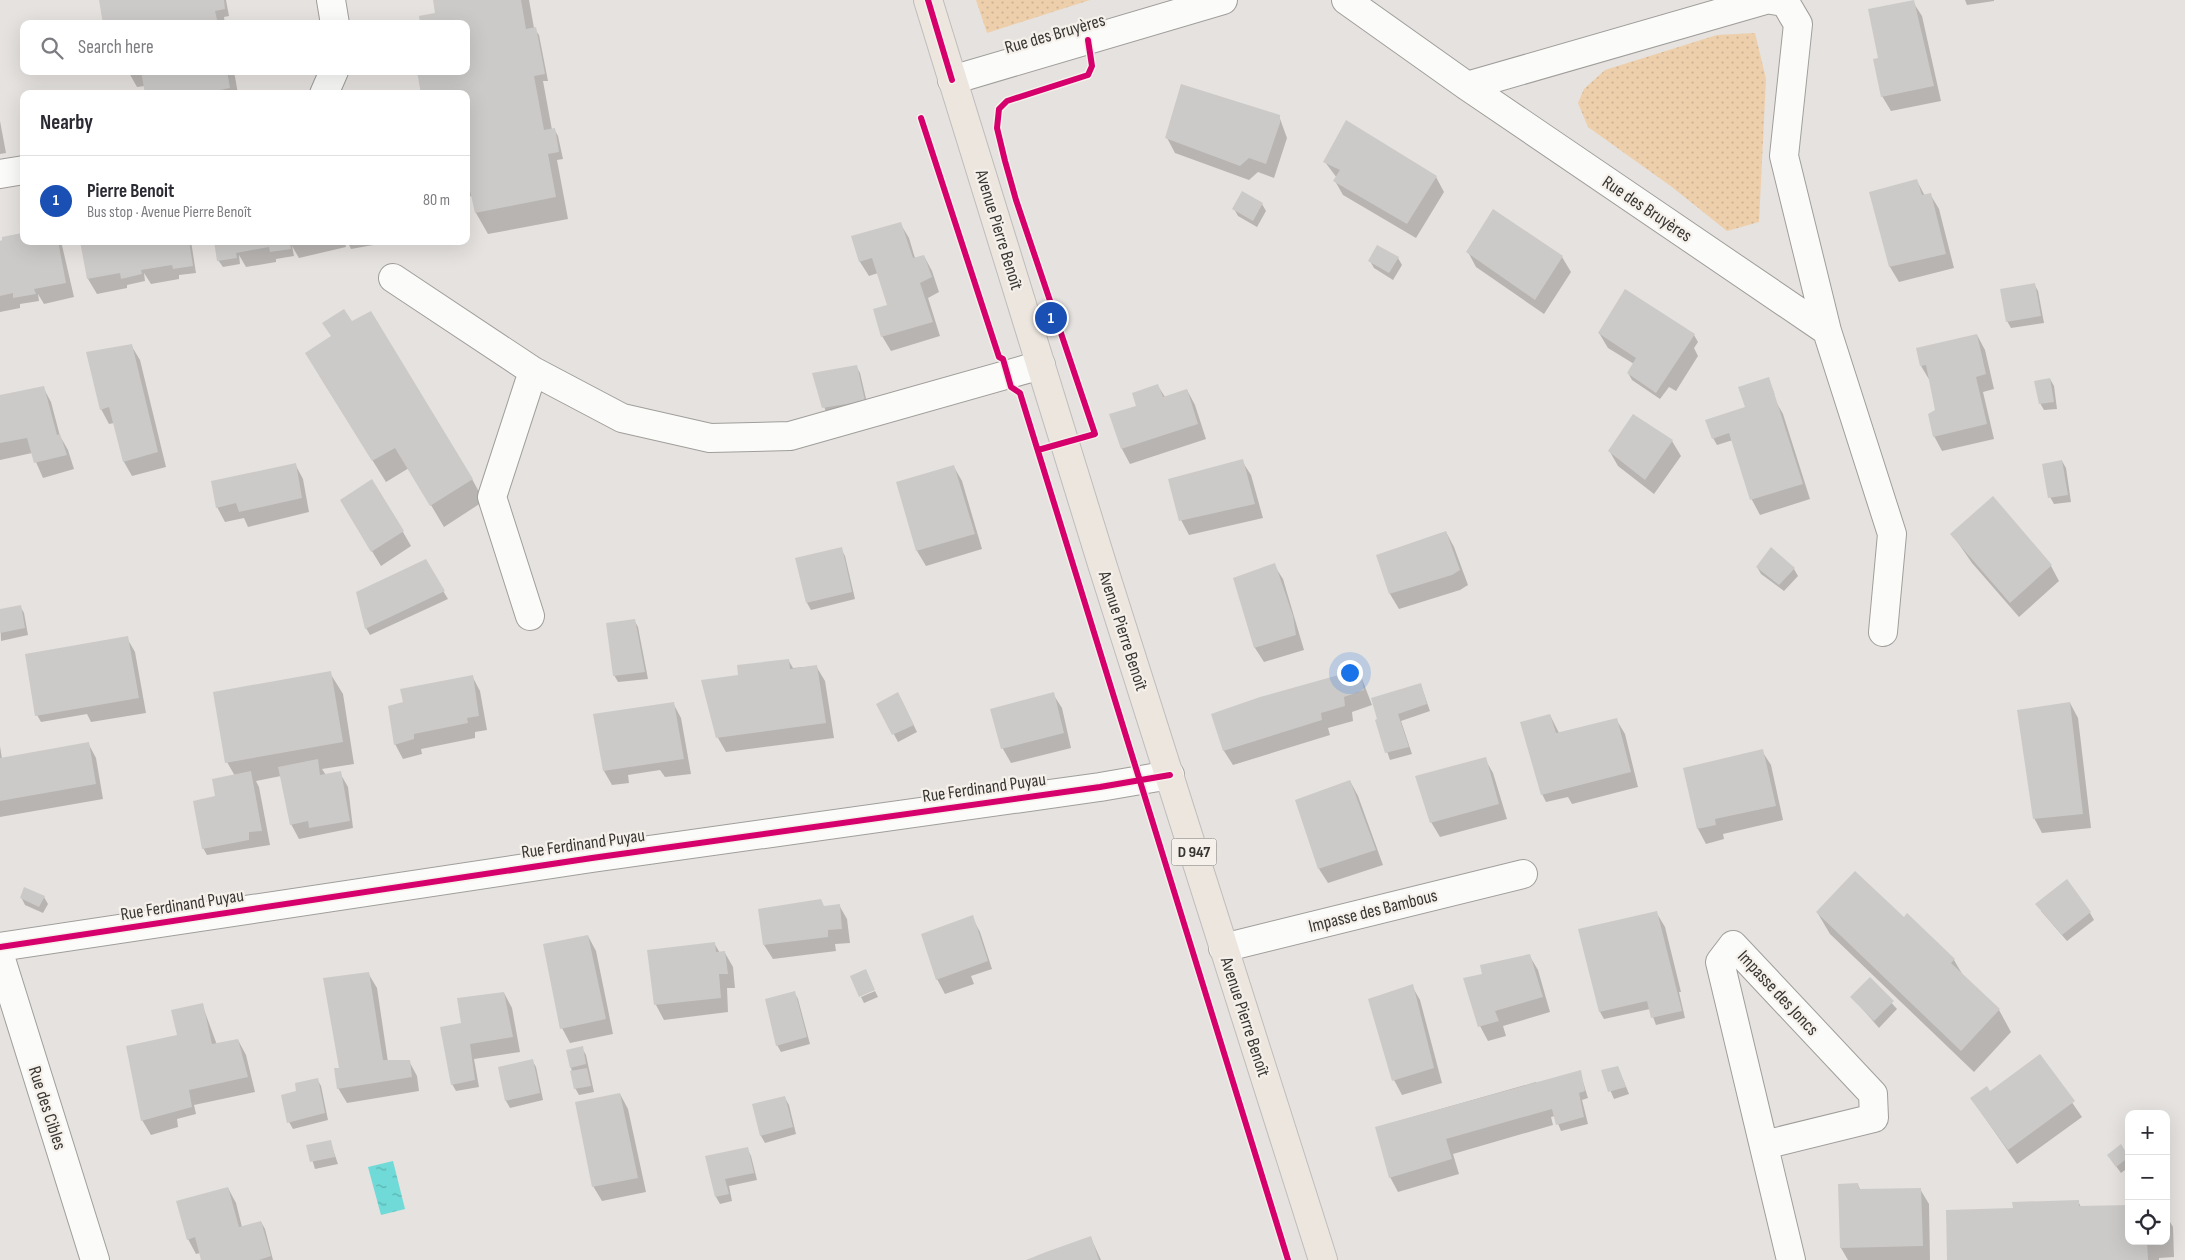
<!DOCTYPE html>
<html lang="en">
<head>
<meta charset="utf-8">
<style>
  body { margin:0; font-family:"Sofia Sans Condensed",sans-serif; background:#f7f7f7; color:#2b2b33 }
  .controls { position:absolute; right:15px; bottom:15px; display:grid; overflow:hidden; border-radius:10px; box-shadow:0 5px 20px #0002 }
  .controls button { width:45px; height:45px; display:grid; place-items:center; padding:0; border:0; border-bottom:1px solid #e1e1e2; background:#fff; color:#2b2b33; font:25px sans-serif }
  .you { position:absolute; left:1349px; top:672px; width:18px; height:18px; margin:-12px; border:4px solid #fff; border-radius:50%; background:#1a73e8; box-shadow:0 0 0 8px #1a73e833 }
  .badge { display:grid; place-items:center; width:32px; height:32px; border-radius:50%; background:#75726f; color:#fff; font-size:16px; font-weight:700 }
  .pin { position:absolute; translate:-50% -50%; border:2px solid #fff; box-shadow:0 1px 5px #0006 }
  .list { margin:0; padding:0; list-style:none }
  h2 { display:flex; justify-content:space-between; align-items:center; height:65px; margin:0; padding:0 20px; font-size:21px }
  h2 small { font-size:16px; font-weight:400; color:#7c7c81 }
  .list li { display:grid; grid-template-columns:32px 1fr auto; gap:15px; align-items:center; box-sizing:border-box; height:90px; padding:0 20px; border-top:1px solid #e1e1e2 }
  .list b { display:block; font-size:19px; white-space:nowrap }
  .list p { margin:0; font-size:16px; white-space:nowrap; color:#7c7c81 }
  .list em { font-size:16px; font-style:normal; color:#7c7c81 }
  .icon { flex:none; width:28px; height:28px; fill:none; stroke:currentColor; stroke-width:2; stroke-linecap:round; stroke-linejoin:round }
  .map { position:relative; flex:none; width:2185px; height:1260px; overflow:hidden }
  .search { position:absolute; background:#fff; box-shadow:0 5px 20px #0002; left:20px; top:20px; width:450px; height:55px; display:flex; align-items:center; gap:12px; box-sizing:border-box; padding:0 18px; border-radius:10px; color:#7c7c81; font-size:19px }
  .panel { position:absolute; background:#fff; box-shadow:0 5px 20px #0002; left:20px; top:90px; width:450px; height:155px; border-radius:10px }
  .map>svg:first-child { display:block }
</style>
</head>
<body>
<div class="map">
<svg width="2185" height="1260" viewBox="0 0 2185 1260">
  <defs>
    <pattern id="grass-dots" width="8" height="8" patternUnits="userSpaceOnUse" patternTransform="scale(1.25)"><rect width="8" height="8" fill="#eecfab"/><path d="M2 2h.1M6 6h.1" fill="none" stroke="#cdb294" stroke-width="1.8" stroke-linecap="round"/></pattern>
    <pattern id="water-ripples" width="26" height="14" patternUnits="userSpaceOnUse" patternTransform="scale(1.25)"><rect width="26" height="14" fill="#6fdad7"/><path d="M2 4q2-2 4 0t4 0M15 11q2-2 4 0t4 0" fill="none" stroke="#5cb2af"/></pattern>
  </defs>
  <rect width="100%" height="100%" fill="#e5e2df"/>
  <path fill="url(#grass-dots)" d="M976 0H1090L987 33Z
    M1755 33 1766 79 1759 222 1727 231 1672 187 1588 127 1578 103 1584 89 1605 70 1717 35Z"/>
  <path fill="url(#water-ripples)" d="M393 1161 405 1209 381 1215 368 1167Z"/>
  <path fill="#0003" d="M101 0H226L229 16 224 17 225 24H105Z
    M434 0H529L534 28 539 35 548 81H543L552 130 554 129 558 136 563 159 557 160 568 219 488 234 476 213 472 196 466 197V24L437 14Z
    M1965 0H1994V1L1967 5Z
    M1913 2 1922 16 1941 101 1891 111 1882 96 1880 59Z
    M128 71H234L238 94H146L145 86 137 87Z
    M1279 116 1287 138 1274 178 1258 172 1249 180 1175 153 1167 138Z
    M0 121 6 153 0 154Z
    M1325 162 1436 177 1444 192 1416 238 1343 195 1335 181 1337 178Z
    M1917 181 1925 196 1930 194 1939 209 1954 268 1899 282 1890 267 1871 193Z
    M1262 204 1266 211 1257 227 1238 216 1234 209Z
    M1493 210 1562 257 1571 272 1544 314 1476 267 1468 252Z
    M900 223 909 238 915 258 924 256 932 271 939 292 928 298 940 336 891 351 882 336 888 306 878 273 869 276 860 262 853 237Z
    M22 234 24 241H61L74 297 44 304 38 294 39 301 20 304V308L0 312V242Z
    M82 241H191L196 273 179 275V279L151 284 144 273 145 281 127 285V288L97 294 88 279Z
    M215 241H345L346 247 299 258 292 246 294 256 276 259V262L246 267 239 255 240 264 223 267 218 260Z
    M347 241H379V244L351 249Z
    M1398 258 1402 265 1393 280 1374 268 1370 261Z
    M2034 284 2038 291 2044 323 2011 328 2007 321Z
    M1599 333 1694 335 1698 342 1694 348 1698 356 1676 391 1669 387 1660 399 1632 380 1628 373 1634 364 1608 348Z
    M1977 335 1985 350 1994 389 1983 392 1994 439 1942 451 1934 436 1936 411 1930 381 1921 366Z
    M131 345 140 360 166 467 132 476 124 462 114 423 109 424 101 409Z
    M856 366 860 373 868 407 827 415 813 374Z
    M319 375 472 479 484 501 444 527 409 468 386 482Z
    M1768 378 1775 395 1773 392 1771 393 1783 414 1810 499 1760 515 1752 500 1733 440 1717 445 1713 438 1747 408Z
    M2050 379 2054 386 2057 409 2044 410 2040 403Z
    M1158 386 1165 397 1187 390 1195 405 1206 439 1130 464 1122 449 1110 415 1137 407Z
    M43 387 51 402 60 436 68 450 74 469 43 478 32 453 0 460V397Z
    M1633 416 1672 441 1681 456 1654 494 1618 466 1610 452Z
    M1242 461 1251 475 1263 518 1189 535 1181 520Z
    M2062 461 2066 468 2071 502 2054 504 2050 497Z
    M295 464 303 479 309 512 248 527 244 518 225 522 217 507Z
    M954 467 962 481 982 549 926 566 917 551 898 483Z
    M350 515 403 532 411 546 381 566Z
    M1446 532 1454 547 1468 585 1460 590 1399 609 1390 594 1378 556Z
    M1952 534 2051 566 2059 581 2019 617 1972 563Z
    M841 549 845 556 855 599 811 610 807 603Z
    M425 561 448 599 370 635 366 628Z
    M1274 565 1283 579 1304 650 1264 662 1255 648Z
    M1757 567 1794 569 1798 576 1784 591 1761 574Z
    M20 606 24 613 28 635 1 641 0 610Z
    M634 620 638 627 648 679 618 682 614 675Z
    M127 638 135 652 146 713 91 722 87 714 41 722 37 715Z
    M789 661 793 668 816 666 825 681 834 738 726 752 718 738 739 676Z
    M1359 671 1372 705 1352 712 1353 721 1328 728 1330 735 1233 765 1224 751 1213 714Z
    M330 673 343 694 354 764 322 769 326 775 340 773 348 787 353 828 299 839 291 824 281 776 256 781 259 787 270 845 207 855 203 848 216 797 235 776 227 762Z
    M472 676 480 691 487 730 475 732V738L421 749 422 754 403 759 395 744 404 703Z
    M1421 685 1430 711 1401 721 1412 754 1390 760 1376 720Z
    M1053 694 1062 708 1071 748 1011 763 1003 749 992 710Z
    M902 701 917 732 898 742 878 704Z
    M673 703 681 718 691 774 665 777 660 770 628 775 629 783 612 785 604 771Z
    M2070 703 2078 718 2091 828 2042 833 2034 818Z
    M1550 715 1559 733 1616 719 1625 734 1638 787 1572 804 1568 797 1546 802 1542 794Z
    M88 743 96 758 103 799 0 817V746L2 759Z
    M1762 751 1771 765 1783 820 1723 834 1724 839 1706 844 1698 829 1684 769Z
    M1485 759 1493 773 1507 819 1440 837 1431 822Z
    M1350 781 1358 796 1383 865 1328 883 1319 869Z
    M21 897H44L48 904 43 913 25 905Z
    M839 905 847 919 850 943 835 944 836 951 773 959 764 945 824 907Z
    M2041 911 2090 913 2094 920 2067 941Z
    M1656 912 1665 927 1681 992H1679L1685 1018 1656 1025 1650 1009 1604 1019 1600 1012Z
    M1817 912 1904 919 1907 915 1954 960 1964 977 1999 1010 2011 1032 1974 1072 1830 934Z
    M972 917 980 932 992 969 971 976 974 984 945 994 937 979Z
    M588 936 596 951 613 1034 570 1043 562 1028Z
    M714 943 720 953H725L733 967 735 988H727L728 1012 664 1020 656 1005 648 951Z
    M1529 955 1538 970 1550 1012 1503 1026 1506 1036 1488 1041 1480 1026Z
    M368 973 377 988 388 1062 409 1061 417 1076 419 1091 347 1103 338 1088 341 1069Z
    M1870 979 1897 1009 1879 1028 1852 997Z
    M1412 986 1420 1000 1442 1083 1402 1095 1394 1080Z
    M875 991 878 997 864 1003 861 997Z
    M794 992 798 999 810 1044 781 1052 777 1045Z
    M504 993 512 1008 520 1052 474 1059 479 1087 456 1091 452 1084 463 1024Z
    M202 1004 217 1045 238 1040 246 1055 255 1092 194 1105 196 1114 177 1119 178 1127 151 1135 142 1120 179 1036Z
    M582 1048 586 1055 594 1092 579 1095 575 1088 571 1067Z
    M2040 1056 2082 1117 2017 1164 1971 1098 1990 1093Z
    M532 1060 536 1067 543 1100 510 1108 506 1101 499 1068Z
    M1618 1067 1629 1094 1614 1099 1602 1071Z
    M1580 1072 1588 1098 1582 1100 1588 1124 1561 1131 1555 1116 1551 1117 1553 1125 1453 1154 1459 1174 1398 1192 1390 1177 1377 1127 1536 1082 1539 1087Z
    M317 1079 321 1086 328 1120 293 1129 289 1122 297 1092Z
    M620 1094 628 1109 646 1192 602 1201 593 1186Z
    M785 1098 789 1105 796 1134 765 1143 761 1136 753 1105Z
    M330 1141 338 1164 315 1169 308 1146Z
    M2121 1146 2129 1158V1167L2121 1173 2113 1162Z
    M747 1148 751 1156 757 1180 729 1186 732 1201 720 1204 716 1197 707 1157Z
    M1840 1185H1858L1861 1191 1920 1189 1929 1204 1930 1260H1848L1841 1248Z
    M228 1188 236 1203 242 1227 261 1222 265 1229 273 1260H202L200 1253 196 1254 188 1239Z
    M2078 1201 2081 1207 2129 1241H2166V1215L2173 1227 2174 1257 2159 1258V1260H1948Z
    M1091 1238 1101 1260H1029Z"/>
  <path fill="#cccac8" d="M99 0H224L225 9 215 11 218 24H103Z
    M433 0H521L526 29 536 27 545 74 534 76 544 130 555 128 559 152 548 154 556 197 475 213 466 173V94H421L417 71H466V24H420L419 16 435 13Z
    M1914 0 1934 86 1881 97 1873 59 1878 58 1868 9Z
    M141 71H227L230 88 201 94H145Z
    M1181 84 1280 115V123L1266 164 1249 158 1240 166 1165 138Z
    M1346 120 1437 176 1407 224 1333 181 1340 170 1323 162Z
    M1917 179 1922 195 1931 193 1946 254 1889 267 1869 192Z
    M1242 191 1263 203 1253 221 1232 209Z
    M1493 209 1563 256 1535 300 1466 252Z
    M901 222 913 258 924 255 932 277 920 283 933 322 881 337 873 309 887 305 872 258 859 262 851 236Z
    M22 233 24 241H58L66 283 34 289 36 294 13 298V293L0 296V241L2 240V237Z
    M80 241H189L193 266 173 269 172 265 141 270 142 274 121 279 120 273 87 279Z
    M214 241H298V242L290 244 291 249 270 252 269 247 236 253 237 258 217 261Z
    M1377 245 1399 257 1389 273 1368 261Z
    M2035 283 2041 316 2006 322 2000 289Z
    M1625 289 1695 334 1656 393 1627 373 1636 358 1598 333Z
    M344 309 352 321 371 311 473 479 430 506 395 448 372 461 305 353 331 336 322 323Z
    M1977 334 1986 374 1976 377 1987 424 1933 437 1928 414 1935 410 1926 365 1920 366 1916 348Z
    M132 344 158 452 123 462 109 407 100 410 86 352Z
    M857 365 865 401 822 408 812 373Z
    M1769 377 1803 484 1750 500 1729 433 1712 439 1705 420 1745 407 1738 387Z
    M2050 378 2054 402 2039 404 2034 381Z
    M1158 384 1163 397 1187 389 1198 424 1121 449 1109 414 1136 406 1132 393Z
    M44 386 57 435 60 434 67 455 34 463 27 438 0 443V395Z
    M1633 414 1673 440 1645 480 1608 451Z
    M1243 459 1255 504 1179 521 1168 479Z
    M2062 460 2068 495 2048 498 2042 464Z
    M296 463 302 498 239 512 236 503 216 508 211 481Z
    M954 465 975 534 916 551 896 482Z
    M372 479 404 531 371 552 340 500Z
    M1993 496 2052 565 2010 603 1950 534Z
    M1446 531 1460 570 1452 575 1389 594 1376 555Z
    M842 547 852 592 806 603 795 558Z
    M1771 547 1795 568 1779 585 1756 567Z
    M426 559 445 591 365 629 356 592Z
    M1275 563 1293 616 1296 635 1254 648 1233 578Z
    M21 605 25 628 0 633V609Z
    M635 619 645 672 613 676 606 623Z
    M128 636 139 698 35 716 25 654Z
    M789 659 790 669 817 665 826 723 716 738 701 680 738 675 737 665Z
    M1360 669 1364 690 1344 697 1345 706 1321 713 1322 720 1223 751 1211 714 1260 697Z
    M331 671 343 742 225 763 213 692Z
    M473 675 479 716 467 718 468 723 414 734V739L394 745 388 706 403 702 400 689Z
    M1421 683 1427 704 1398 714 1409 747 1385 753 1375 720 1377 719 1371 698Z
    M898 692 914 725 892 735 876 704Z
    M1054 692 1064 733 1001 749 990 709Z
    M674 702 684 759 603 771 593 714Z
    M2070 702 2083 814 2033 819 2017 710Z
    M1550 714 1556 733 1617 718 1631 772 1541 795 1520 722Z
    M89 742 96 784 0 801V758Z
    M1763 749 1776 806 1715 819 1716 825 1697 829 1683 768Z
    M1486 757 1499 804 1430 823 1415 776Z
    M318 759 320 775 341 771 350 821 309 828 308 821 290 825 278 767Z
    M251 771 262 831 249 832V840L202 849 193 801 215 796 212 779Z
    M1350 780 1376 850 1318 869 1295 800Z
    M1855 871 1904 917 1907 913 1955 959 1951 963 2000 1009 1961 1051 1816 912Z
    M2067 879 2091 912 2062 935 2035 904Z
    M24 887 45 896 39 907 20 898Z
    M821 899 824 906 840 904 842 929 828 930V937L763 945 758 909Z
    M1657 911 1682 1011 1651 1018 1647 1001 1599 1012 1578 929Z
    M973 915 988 961 936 980 921 934Z
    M588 935 606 1019 560 1029 543 944Z
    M715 942 716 952 725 951 728 974H719L721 998 654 1005 647 950Z
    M1530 954 1543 997 1495 1011 1499 1021 1478 1027 1463 978 1482 974 1480 965Z
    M866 969 875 990 859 997 850 976Z
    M369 972 383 1060H410L412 1077 337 1089 334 1068H339L323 978Z
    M1870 977 1894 1001 1874 1021 1850 997Z
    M1413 984 1434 1068 1392 1081 1368 999Z
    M795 991 807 1037 776 1046 765 999Z
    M504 992 513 1037 470 1044 475 1080 451 1085 440 1027 461 1023 457 998Z
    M203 1003 212 1044 238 1039 248 1077 189 1090 192 1107 141 1121 126 1046 177 1035 171 1010Z
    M583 1046 586 1064 570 1068 566 1050Z
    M2040 1054 2075 1101 2008 1150 1970 1098 1987 1086 1990 1091Z
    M533 1059 540 1093 505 1101 498 1067Z
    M1618 1066 1626 1087 1608 1092 1601 1070Z
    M587 1068 591 1086 574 1089 570 1071Z
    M1581 1070 1585 1091 1579 1093 1584 1117 1556 1125 1552 1109 1446 1139 1452 1159 1389 1178 1375 1127Z
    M318 1078 325 1113 287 1123 281 1095 296 1091 295 1083Z
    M620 1093 638 1178 592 1187 575 1102Z
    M785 1096 793 1127 760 1136 752 1104Z
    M331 1140 335 1157 310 1162 306 1145Z
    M2121 1144 2129 1157 2116 1167 2107 1155Z
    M748 1147 754 1173 725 1179 729 1194 715 1197 705 1156Z
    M1858 1183 1859 1189 1921 1188 1923 1246 1840 1248 1838 1184Z
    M228 1187 239 1227 261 1221 271 1256 259 1260H201L195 1237 187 1240 176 1201Z
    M2079 1200V1206L2129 1205V1241H2147L2148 1260H1947L1946 1210 2013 1208 2012 1202Z
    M1091 1236 1099 1260H1026L1046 1252Z"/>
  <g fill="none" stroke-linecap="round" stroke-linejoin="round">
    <defs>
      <path id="minor" d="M331 0 335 24
        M1346 0 1467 86 1827 331
        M1771 0 1785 2 1798 24 1784 156 1827 331 1892 534 1883 632
        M952 80 1223 0
        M1467 86 1765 0
        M324 94 334 71
        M0 174 24 170
        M393 278 533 371 622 418 710 438 790 436 1041 365
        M530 616 492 497 533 371
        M0 947 592 858 1100 787 1170 775
        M1223 948 1523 874
        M0 956 95 1260
        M1764 1145 1874 1118 1873 1094 1733 945 1720 962 1791 1260"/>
      <path id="major" d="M928 0 1103 567 1323 1260"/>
    </defs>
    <use href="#minor" stroke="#a09e9b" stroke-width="30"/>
    <use href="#major" stroke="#bfbdbc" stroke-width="30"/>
    <use href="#minor" stroke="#fbfbfa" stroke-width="28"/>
    <use href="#major" stroke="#ece6df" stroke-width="28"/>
    <defs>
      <path id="cycleway" d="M928 0 952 80
        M921 118 999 357 1003 359 1011 387 1020 393 1288 1260
        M1038 450 1095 434 1016 200 1005 161 997 128 999 109 1007 101 1088 75 1092 66 1088 40
        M0 947 592 858 1100 787 1170 775"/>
    </defs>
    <use href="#cycleway" stroke="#f5f0ea" stroke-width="9"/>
    <use href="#cycleway" stroke="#d6006c" stroke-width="6"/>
  </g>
  <g text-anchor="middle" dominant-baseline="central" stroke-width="4.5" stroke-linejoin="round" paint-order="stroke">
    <rect fill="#f5f0ea" stroke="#716e6a" stroke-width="1" x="1171.5" y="838.5" width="45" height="27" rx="4"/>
    <g font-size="16" font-weight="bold" fill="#383633">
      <text x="1194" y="852">D 947</text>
    </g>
    <g font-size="18" fill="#383633" stroke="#f5f0ea">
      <text transform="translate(1055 34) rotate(-16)">Rue des Bruyères</text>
      <text transform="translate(1647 209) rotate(34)">Rue des Bruyères</text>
      <text transform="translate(999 230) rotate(73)">Avenue Pierre Benoît</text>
      <text transform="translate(1123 631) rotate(72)">Avenue Pierre Benoît</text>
      <text transform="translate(984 788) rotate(-8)">Rue Ferdinand Puyau</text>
      <text transform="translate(583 844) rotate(-8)">Rue Ferdinand Puyau</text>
      <text transform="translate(182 905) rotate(-9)">Rue Ferdinand Puyau</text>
      <text transform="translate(1373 911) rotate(-14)">Impasse des Bambous</text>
      <text transform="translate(1778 993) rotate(47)">Impasse des Joncs</text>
      <text transform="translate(1245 1017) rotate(72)">Avenue Pierre Benoît</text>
      <text transform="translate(47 1108) rotate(72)">Rue des Cibles</text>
    </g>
  </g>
</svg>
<div class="controls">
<button>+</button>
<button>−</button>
<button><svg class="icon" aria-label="locate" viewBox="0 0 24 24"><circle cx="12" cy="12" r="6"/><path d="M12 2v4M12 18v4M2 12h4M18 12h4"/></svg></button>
</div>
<div class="you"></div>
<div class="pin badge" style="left:1051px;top:318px;background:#1a4fb4">1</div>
<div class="search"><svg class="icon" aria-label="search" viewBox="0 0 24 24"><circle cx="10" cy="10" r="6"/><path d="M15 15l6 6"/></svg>Search here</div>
<section class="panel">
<h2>Nearby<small></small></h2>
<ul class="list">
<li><span class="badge" style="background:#1a4fb4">1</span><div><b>Pierre Benoit</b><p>Bus stop · Avenue Pierre Benoît</p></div><em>80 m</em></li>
</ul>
</section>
</div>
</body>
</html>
